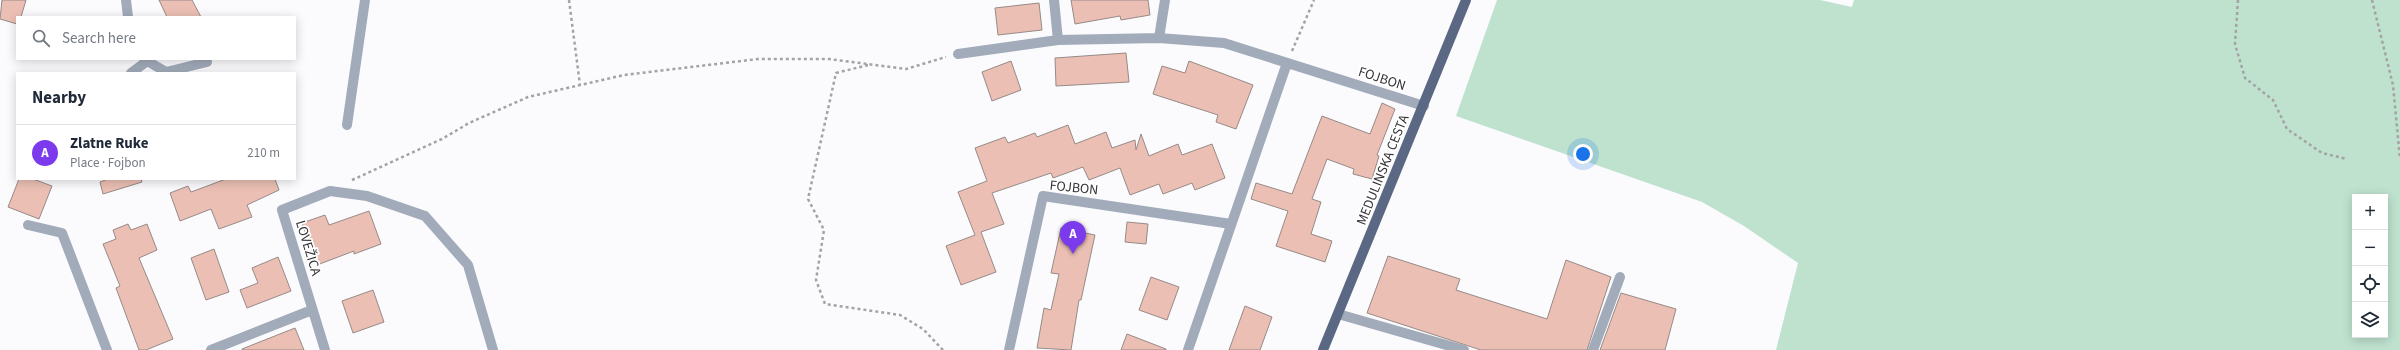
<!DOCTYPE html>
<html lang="en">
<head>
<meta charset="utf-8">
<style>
  body { margin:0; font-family:"Source Sans 3",sans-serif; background:#f2f2f3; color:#1f2937 }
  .controls { position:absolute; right:12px; bottom:12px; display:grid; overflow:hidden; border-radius:0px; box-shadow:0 2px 10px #0003 }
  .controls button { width:36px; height:36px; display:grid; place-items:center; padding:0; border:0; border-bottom:1px solid #e0e1e3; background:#fff; color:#1f2937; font:20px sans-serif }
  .you { position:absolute; left:1583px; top:154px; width:14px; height:14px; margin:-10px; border:3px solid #fff; border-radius:50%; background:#1a73e8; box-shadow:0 0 0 6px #1a73e833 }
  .badge { display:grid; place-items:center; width:26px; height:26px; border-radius:50%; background:#7c3aed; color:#fff; font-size:13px; font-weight:700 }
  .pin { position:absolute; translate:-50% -33px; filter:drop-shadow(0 1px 2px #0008) }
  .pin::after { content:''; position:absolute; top:21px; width:14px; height:12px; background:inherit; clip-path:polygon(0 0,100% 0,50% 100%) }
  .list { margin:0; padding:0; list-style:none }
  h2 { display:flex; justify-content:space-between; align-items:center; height:52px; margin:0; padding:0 16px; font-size:17px }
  h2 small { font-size:13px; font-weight:400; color:#747a83 }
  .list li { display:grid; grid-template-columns:26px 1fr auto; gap:12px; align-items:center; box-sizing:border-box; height:56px; padding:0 16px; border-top:1px solid #e0e1e3 }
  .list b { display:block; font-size:15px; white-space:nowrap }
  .list p { margin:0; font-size:13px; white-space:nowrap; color:#747a83 }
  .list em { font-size:13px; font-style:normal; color:#747a83 }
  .icon { flex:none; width:22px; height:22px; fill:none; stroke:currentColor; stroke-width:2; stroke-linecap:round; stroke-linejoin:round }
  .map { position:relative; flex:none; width:2400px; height:350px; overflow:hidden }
  .search { position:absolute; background:#fff; box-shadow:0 2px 10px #0003; left:16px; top:16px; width:280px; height:44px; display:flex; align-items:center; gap:10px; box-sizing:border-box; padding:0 14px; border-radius:0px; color:#747a83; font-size:15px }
  .panel { position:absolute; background:#fff; box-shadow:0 2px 10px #0003; left:16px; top:72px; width:280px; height:108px; border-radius:0px }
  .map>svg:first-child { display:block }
</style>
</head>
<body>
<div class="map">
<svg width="2400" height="350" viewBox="0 0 2400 350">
  <rect width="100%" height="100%" fill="#fbfbfd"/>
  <path fill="#bfe2cf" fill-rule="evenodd" d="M1497 0H1820L1852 7 1854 0H2400V350H1776L1798 263 1744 226 1702 202 1456 116ZM2355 197H2385V335H2355Z"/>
  <path fill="#ebbfb4" stroke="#968a87" d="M2 0H26L21 17H17V24L0 19Z
    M159 0H192L201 17H167Z
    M1071 0H1148L1150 15 1121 20 1120 16 1075 24Z
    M1039 3 1042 30 998 35 995 8Z
    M1126 53 1129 82 1056 86 1055 58Z
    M1011 61 1021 90 992 101 982 72Z
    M1189 61 1253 85 1236 129 1216 122 1218 115 1153 94 1162 66 1185 73Z
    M1382 103 1395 109 1377 155 1379 156 1372 179 1353 174 1354 169 1327 159 1312 199 1321 202 1311 234 1332 241 1325 262 1276 246 1288 211 1251 199 1256 183 1292 194 1322 116 1370 134Z
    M1068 125 1075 144 1106 132 1112 148 1135 140 1136 150 1141 134 1149 156 1178 144 1182 155 1212 144 1225 178 1195 190 1192 183 1163 194 1159 184 1130 195 1120 168 1089 180 1083 167 1053 178 1051 173 992 193 1004 224 981 232 996 272 961 285 946 246 975 235 958 192 987 181 975 148 1005 137 1008 143 1035 133 1037 137Z
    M19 179H33L52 186 39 219 8 207Z
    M108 179H141L142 182 103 194 100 182Z
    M226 179H275L279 190 247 205 252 217 219 229 211 209 180 221 170 193 188 186 191 192Z
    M369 211 381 244 354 254V251L317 265 302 223 325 215 329 225Z
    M1127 222 1148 224 1146 244 1125 242Z
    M128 224 131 230 147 224 157 250 139 258 173 339 146 350H139L116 288 120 286 103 244 116 239 113 230Z
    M1061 228 1095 235 1081 300H1079L1071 350 1037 348 1044 308 1051 310 1059 274 1051 273Z
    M214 249 229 292 206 300 191 258Z
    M1388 256 1460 279 1456 290 1547 319 1566 260 1611 277 1587 350H1481L1367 313Z
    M278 257 291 291 247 308 240 290 258 283 252 268Z
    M1151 277 1179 287 1167 320 1139 310Z
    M373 290 384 322 353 333 342 301Z
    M1621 293 1676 309 1665 350H1600Z
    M1245 306 1272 317 1260 350H1229Z
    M295 328 304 350H242V349Z
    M1127 334 1166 349V350H1121Z"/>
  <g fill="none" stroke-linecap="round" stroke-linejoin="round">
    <path stroke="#a3a3a5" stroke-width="2.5" stroke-dasharray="3 3" stroke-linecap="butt" d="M569 0 580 85
      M2238 0 2235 44 2245 78 2273 100 2287 129 2322 153 2347 159
      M2372 0 2393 85 2400 159
      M1292 51 1314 0
      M868 65 836 73 808 199 824 230 816 280 825 304 900 315 923 329 943 350
      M352 180 442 139 469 123 528 97 624 75 758 59H829L906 69 946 57"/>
    <path stroke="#a2abba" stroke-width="10" d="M126 0 128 17
      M1054 0 1058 40
      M1159 38 1165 0
      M958 54 1058 40 1159 38 1224 43 1424 106
      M144 59 166 72 207 62
      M131 73 146 62
      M347 125 365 0
      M28 225 62 233 107 350
      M1338 314 1464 350
      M211 350 312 310
      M325 350 282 210 330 191 367 196 425 216 468 265 493 350
      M1009 350 1043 196 1231 224
      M1188 350 1287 63
      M1593 350 1620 277"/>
    <path stroke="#5a6883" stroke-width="10" d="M1323 350 1466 0"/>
  </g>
  <g text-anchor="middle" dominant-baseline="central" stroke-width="3.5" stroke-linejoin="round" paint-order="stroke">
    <g font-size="14" fill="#343438" stroke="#fff">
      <text transform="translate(1382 79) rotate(18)">FOJBON</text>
      <text transform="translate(1383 170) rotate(-68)">MEDULINSKA CESTA</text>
      <text transform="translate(1074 188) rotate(6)">FOJBON</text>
      <text transform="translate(308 248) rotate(73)">LOVEŽICA</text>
    </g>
  </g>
</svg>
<div class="controls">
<button>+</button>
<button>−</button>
<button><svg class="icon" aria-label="locate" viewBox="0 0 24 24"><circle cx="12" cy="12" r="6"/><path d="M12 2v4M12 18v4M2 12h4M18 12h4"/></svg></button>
<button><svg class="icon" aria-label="layers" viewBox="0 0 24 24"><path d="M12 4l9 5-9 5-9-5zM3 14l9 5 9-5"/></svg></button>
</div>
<div class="you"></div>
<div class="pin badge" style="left:1073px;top:254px">A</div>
<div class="search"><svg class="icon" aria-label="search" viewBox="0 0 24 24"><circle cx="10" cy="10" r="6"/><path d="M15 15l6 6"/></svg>Search here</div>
<section class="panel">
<h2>Nearby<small></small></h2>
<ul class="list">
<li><span class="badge">A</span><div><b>Zlatne Ruke</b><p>Place · Fojbon</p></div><em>210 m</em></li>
</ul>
</section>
</div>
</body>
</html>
